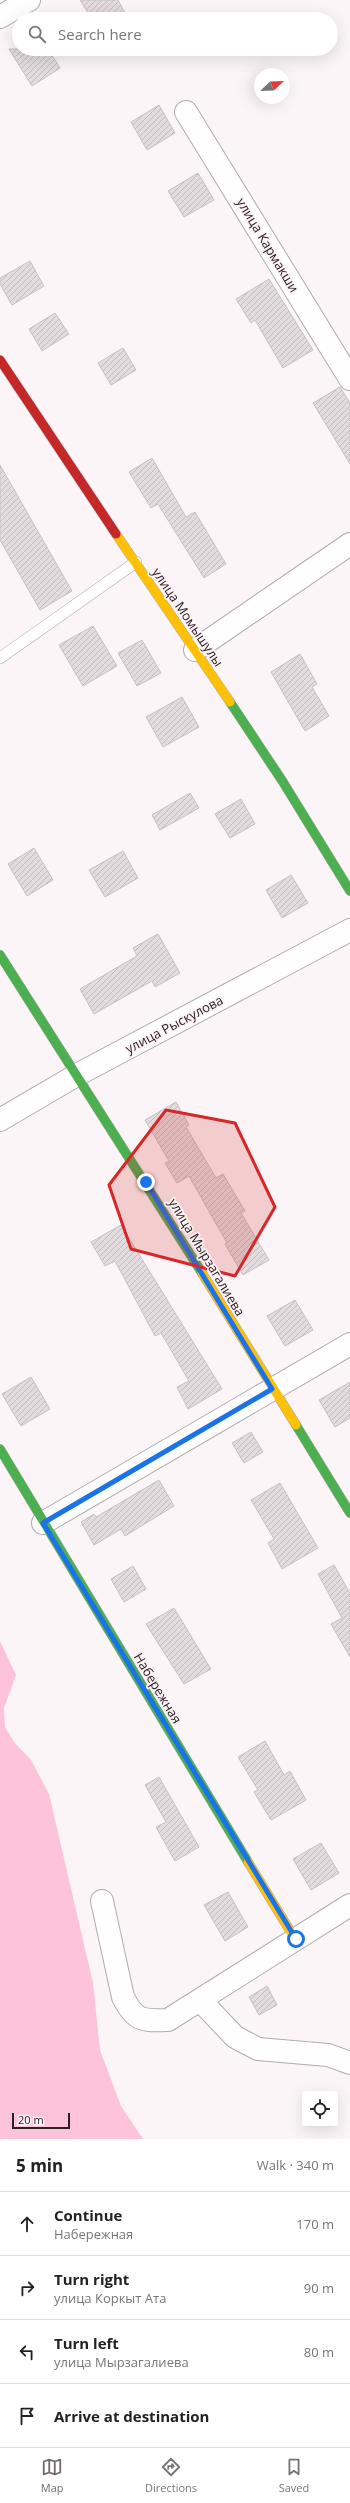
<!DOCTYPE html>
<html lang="en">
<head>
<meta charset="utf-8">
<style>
  body { margin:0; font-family:"Open Sans",sans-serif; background:#f2f2f2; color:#222 }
  .controls { position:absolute; right:12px; bottom:12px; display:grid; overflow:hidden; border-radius:4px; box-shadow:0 4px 16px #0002 }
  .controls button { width:36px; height:36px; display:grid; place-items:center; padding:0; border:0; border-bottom:1px solid #e0e0e0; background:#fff; color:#222; font:20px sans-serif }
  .compass { position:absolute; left:254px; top:68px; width:36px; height:36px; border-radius:50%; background:#fff; box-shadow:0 4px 16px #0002; rotate:67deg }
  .scale { position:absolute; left:12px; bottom:10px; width:58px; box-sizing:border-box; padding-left:4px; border:2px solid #282224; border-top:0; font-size:11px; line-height:14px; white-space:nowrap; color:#282224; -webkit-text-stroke:3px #fef2f6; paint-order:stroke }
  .stop { position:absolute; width:12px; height:12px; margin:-9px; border:3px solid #1a73e8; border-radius:50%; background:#fff }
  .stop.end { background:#1a73e8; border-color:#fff; box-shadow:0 1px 4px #0008 }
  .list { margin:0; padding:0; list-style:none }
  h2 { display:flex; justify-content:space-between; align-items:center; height:52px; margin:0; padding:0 16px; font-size:17px }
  h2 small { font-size:13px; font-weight:400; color:#767676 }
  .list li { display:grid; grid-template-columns:26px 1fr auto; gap:12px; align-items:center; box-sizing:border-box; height:64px; padding:0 16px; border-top:1px solid #e0e0e0 }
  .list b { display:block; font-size:15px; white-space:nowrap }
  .list p { margin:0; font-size:13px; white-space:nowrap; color:#767676 }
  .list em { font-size:13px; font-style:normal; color:#767676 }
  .icon { flex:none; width:22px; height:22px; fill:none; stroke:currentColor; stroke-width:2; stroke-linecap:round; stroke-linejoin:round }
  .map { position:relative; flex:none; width:350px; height:2139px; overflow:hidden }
  .search { position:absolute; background:#fff; box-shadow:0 4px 16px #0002; left:12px; right:12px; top:12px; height:44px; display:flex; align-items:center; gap:10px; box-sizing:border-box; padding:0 14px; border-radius:22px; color:#767676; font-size:15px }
  .sheet { height:308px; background:#fff }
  nav { display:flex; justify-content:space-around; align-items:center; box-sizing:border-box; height:56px; border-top:1px solid #e0e0e0; background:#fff; font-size:11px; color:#767676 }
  nav a { display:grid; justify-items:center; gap:2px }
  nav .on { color:#726c6e }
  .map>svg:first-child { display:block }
</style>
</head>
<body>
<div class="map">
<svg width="350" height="2139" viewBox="0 0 350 2139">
  <defs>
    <pattern id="building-hatch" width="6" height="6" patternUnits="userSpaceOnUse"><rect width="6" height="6" fill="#e2dcde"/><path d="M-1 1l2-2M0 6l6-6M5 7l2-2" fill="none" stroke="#c2bcbe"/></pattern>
  </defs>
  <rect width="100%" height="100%" fill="#fbf5f7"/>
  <path fill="#fcc3da" d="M0 1641 16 1675 4 1708 5 1727 14 1742 31 1760 49 1794 93 1983 100 2050 121 2106 143 2139H0Z"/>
  <path fill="url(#building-hatch)" stroke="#c6c1c3" d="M80 0H118L125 13 115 19H92Z
    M9 49H48L60 68 32 86Z
    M159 105 175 133 147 150 131 122Z
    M198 173 214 200 184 217 168 191Z
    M30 261 44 286 12 305 0 284V278Z
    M269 279 313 350 283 368 255 320 251 323 236 299Z
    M55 313 69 334 42 351 29 329Z
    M123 348 136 370 111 385 98 363Z
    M340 387 350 403V464L313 403Z
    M152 458 186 517 195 512 226 564 204 578 158 504 151 508 129 472Z
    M0 465 72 591 40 610 0 540Z
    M93 626 117 666 83 686 59 645Z
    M142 640 161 673 137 686 118 653Z
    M300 654 317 684 312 687 329 716 305 731 271 672Z
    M182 697 199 727 163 747 146 717Z
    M190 793 199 808 160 830 152 815Z
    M241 799 255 824 230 838 215 814Z
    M34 848 53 880 27 896 8 864Z
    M123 851 138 878 105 897 89 870Z
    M291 875 308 903 282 918 266 890Z
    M158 934 180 973 155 987 152 981 94 1014 80 989 137 956 133 948Z
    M176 1102 189 1125 186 1127 216 1178 223 1174 245 1211 241 1213 269 1260 243 1275 225 1244 227 1243 189 1176 177 1183 165 1163 169 1161 145 1120Z
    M121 1225 222 1389 188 1409 177 1387 189 1381 161 1333 155 1336 115 1261 105 1266 91 1242Z
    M295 1300 313 1330 285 1346 267 1316Z
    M31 1377 50 1409 21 1426 2 1394Z
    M350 1382V1418L335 1427 319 1400Z
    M251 1432 263 1452 244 1463 232 1443Z
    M159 1480 174 1506 125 1536 121 1529 94 1545 81 1522 94 1514 96 1517Z
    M280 1483 318 1548 282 1569 268 1543 274 1539 251 1500Z
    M334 1565 350 1593V1657L331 1624 342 1618 318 1574Z
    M133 1566 146 1589 124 1602 111 1579Z
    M174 1608 211 1669 184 1684 146 1624Z
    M265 1741 284 1775 290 1771 306 1800 271 1820 254 1792 258 1790 238 1757Z
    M159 1777 199 1847 175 1861 156 1827 166 1822 145 1785Z
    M321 1843 339 1873 311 1890 293 1859Z
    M228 1892 248 1927 225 1941 204 1905Z
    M267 1986 277 2005 259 2015 249 1997Z"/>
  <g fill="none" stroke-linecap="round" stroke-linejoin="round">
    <defs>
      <path id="lane" d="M0 658 136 562"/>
      <path id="street" d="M0 17 29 0
        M186 112 350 379
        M195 650 350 544
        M0 1120 75 1076 350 930
        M43 1523 350 1344
        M102 1901 123 1997C135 2021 142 2021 168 2020L350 1905
        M200 2000 235 2037 258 2049 328 2055 350 2063"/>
      <path id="fast" d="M230 702 283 782 350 891
        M0 955 202 1273
        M296 1425 350 1513
        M0 1449 248 1862"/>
      <path id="slow" d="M116 534 230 702
        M202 1273 296 1425
        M248 1862 295 1939"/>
      <path id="jam" d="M0 360 116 534"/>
    </defs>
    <use href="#lane" stroke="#b0abad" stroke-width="12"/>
    <use href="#street" stroke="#b0abad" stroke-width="24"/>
    <use href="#fast" stroke="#b0abad" stroke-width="10"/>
    <use href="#slow" stroke="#b0abad" stroke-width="10"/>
    <use href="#jam" stroke="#b0abad" stroke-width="10"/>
    <use href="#lane" stroke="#fefefe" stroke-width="11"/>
    <use href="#street" stroke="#fefefe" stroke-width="22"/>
    <use href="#fast" stroke="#4caf50" stroke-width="9"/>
    <use href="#slow" stroke="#ffc107" stroke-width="9"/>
    <use href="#jam" stroke="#c62828" stroke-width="9"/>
  </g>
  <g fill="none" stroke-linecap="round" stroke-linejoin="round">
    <path stroke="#1a73e8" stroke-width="5" d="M146 1182 272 1389 43 1523 296 1939"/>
  </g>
  <path fill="#d62828" fill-opacity="0.2" stroke="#d62828" stroke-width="3" stroke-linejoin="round" d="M166 1110 235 1123 275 1207 235 1276 131 1249 109 1185Z"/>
  <g text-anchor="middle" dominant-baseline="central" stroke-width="3.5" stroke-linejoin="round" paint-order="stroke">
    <g font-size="13" fill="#282224" stroke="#fef2f6">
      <text transform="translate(268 245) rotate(59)">улица Кармакши</text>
      <text transform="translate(188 617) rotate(56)">улица Момышулы</text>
      <text transform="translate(174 1024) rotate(-28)">улица Рыскулова</text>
      <text transform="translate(207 1257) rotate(59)">улица Мырзагалиева</text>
      <text transform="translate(158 1688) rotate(59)">Набережная</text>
    </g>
  </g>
</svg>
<div class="controls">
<button><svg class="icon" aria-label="locate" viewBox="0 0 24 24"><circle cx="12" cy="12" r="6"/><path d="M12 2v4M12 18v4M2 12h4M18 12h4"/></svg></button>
</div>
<svg class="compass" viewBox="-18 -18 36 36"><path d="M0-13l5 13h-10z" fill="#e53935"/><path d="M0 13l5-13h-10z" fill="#767676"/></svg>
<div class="scale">20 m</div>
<div class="stop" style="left:296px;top:1939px"></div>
<div class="stop end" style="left:146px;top:1182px"></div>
<div class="search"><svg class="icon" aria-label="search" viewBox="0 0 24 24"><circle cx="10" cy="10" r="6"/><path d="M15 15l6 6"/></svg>Search here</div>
</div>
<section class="sheet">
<h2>5 min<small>Walk · 340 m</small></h2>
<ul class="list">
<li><svg class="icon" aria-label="ahead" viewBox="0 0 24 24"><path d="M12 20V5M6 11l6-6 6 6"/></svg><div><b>Continue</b><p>Набережная</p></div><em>170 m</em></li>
<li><svg class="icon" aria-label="right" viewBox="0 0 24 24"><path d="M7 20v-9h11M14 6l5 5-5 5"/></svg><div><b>Turn right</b><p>улица Коркыт Ата</p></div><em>90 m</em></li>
<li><svg class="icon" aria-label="left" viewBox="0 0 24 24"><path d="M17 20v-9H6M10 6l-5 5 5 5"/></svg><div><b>Turn left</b><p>улица Мырзагалиева</p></div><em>80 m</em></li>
<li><svg class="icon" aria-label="arrive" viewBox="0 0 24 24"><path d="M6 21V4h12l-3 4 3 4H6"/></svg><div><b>Arrive at destination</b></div></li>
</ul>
</section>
<nav>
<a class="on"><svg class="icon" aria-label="map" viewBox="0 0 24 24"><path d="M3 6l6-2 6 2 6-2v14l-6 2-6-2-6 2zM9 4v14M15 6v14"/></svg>Map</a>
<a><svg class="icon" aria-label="directions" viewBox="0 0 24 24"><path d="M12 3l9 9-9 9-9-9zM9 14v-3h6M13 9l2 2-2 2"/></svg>Directions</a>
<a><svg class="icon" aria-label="saved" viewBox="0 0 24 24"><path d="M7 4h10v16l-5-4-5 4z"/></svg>Saved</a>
</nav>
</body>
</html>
